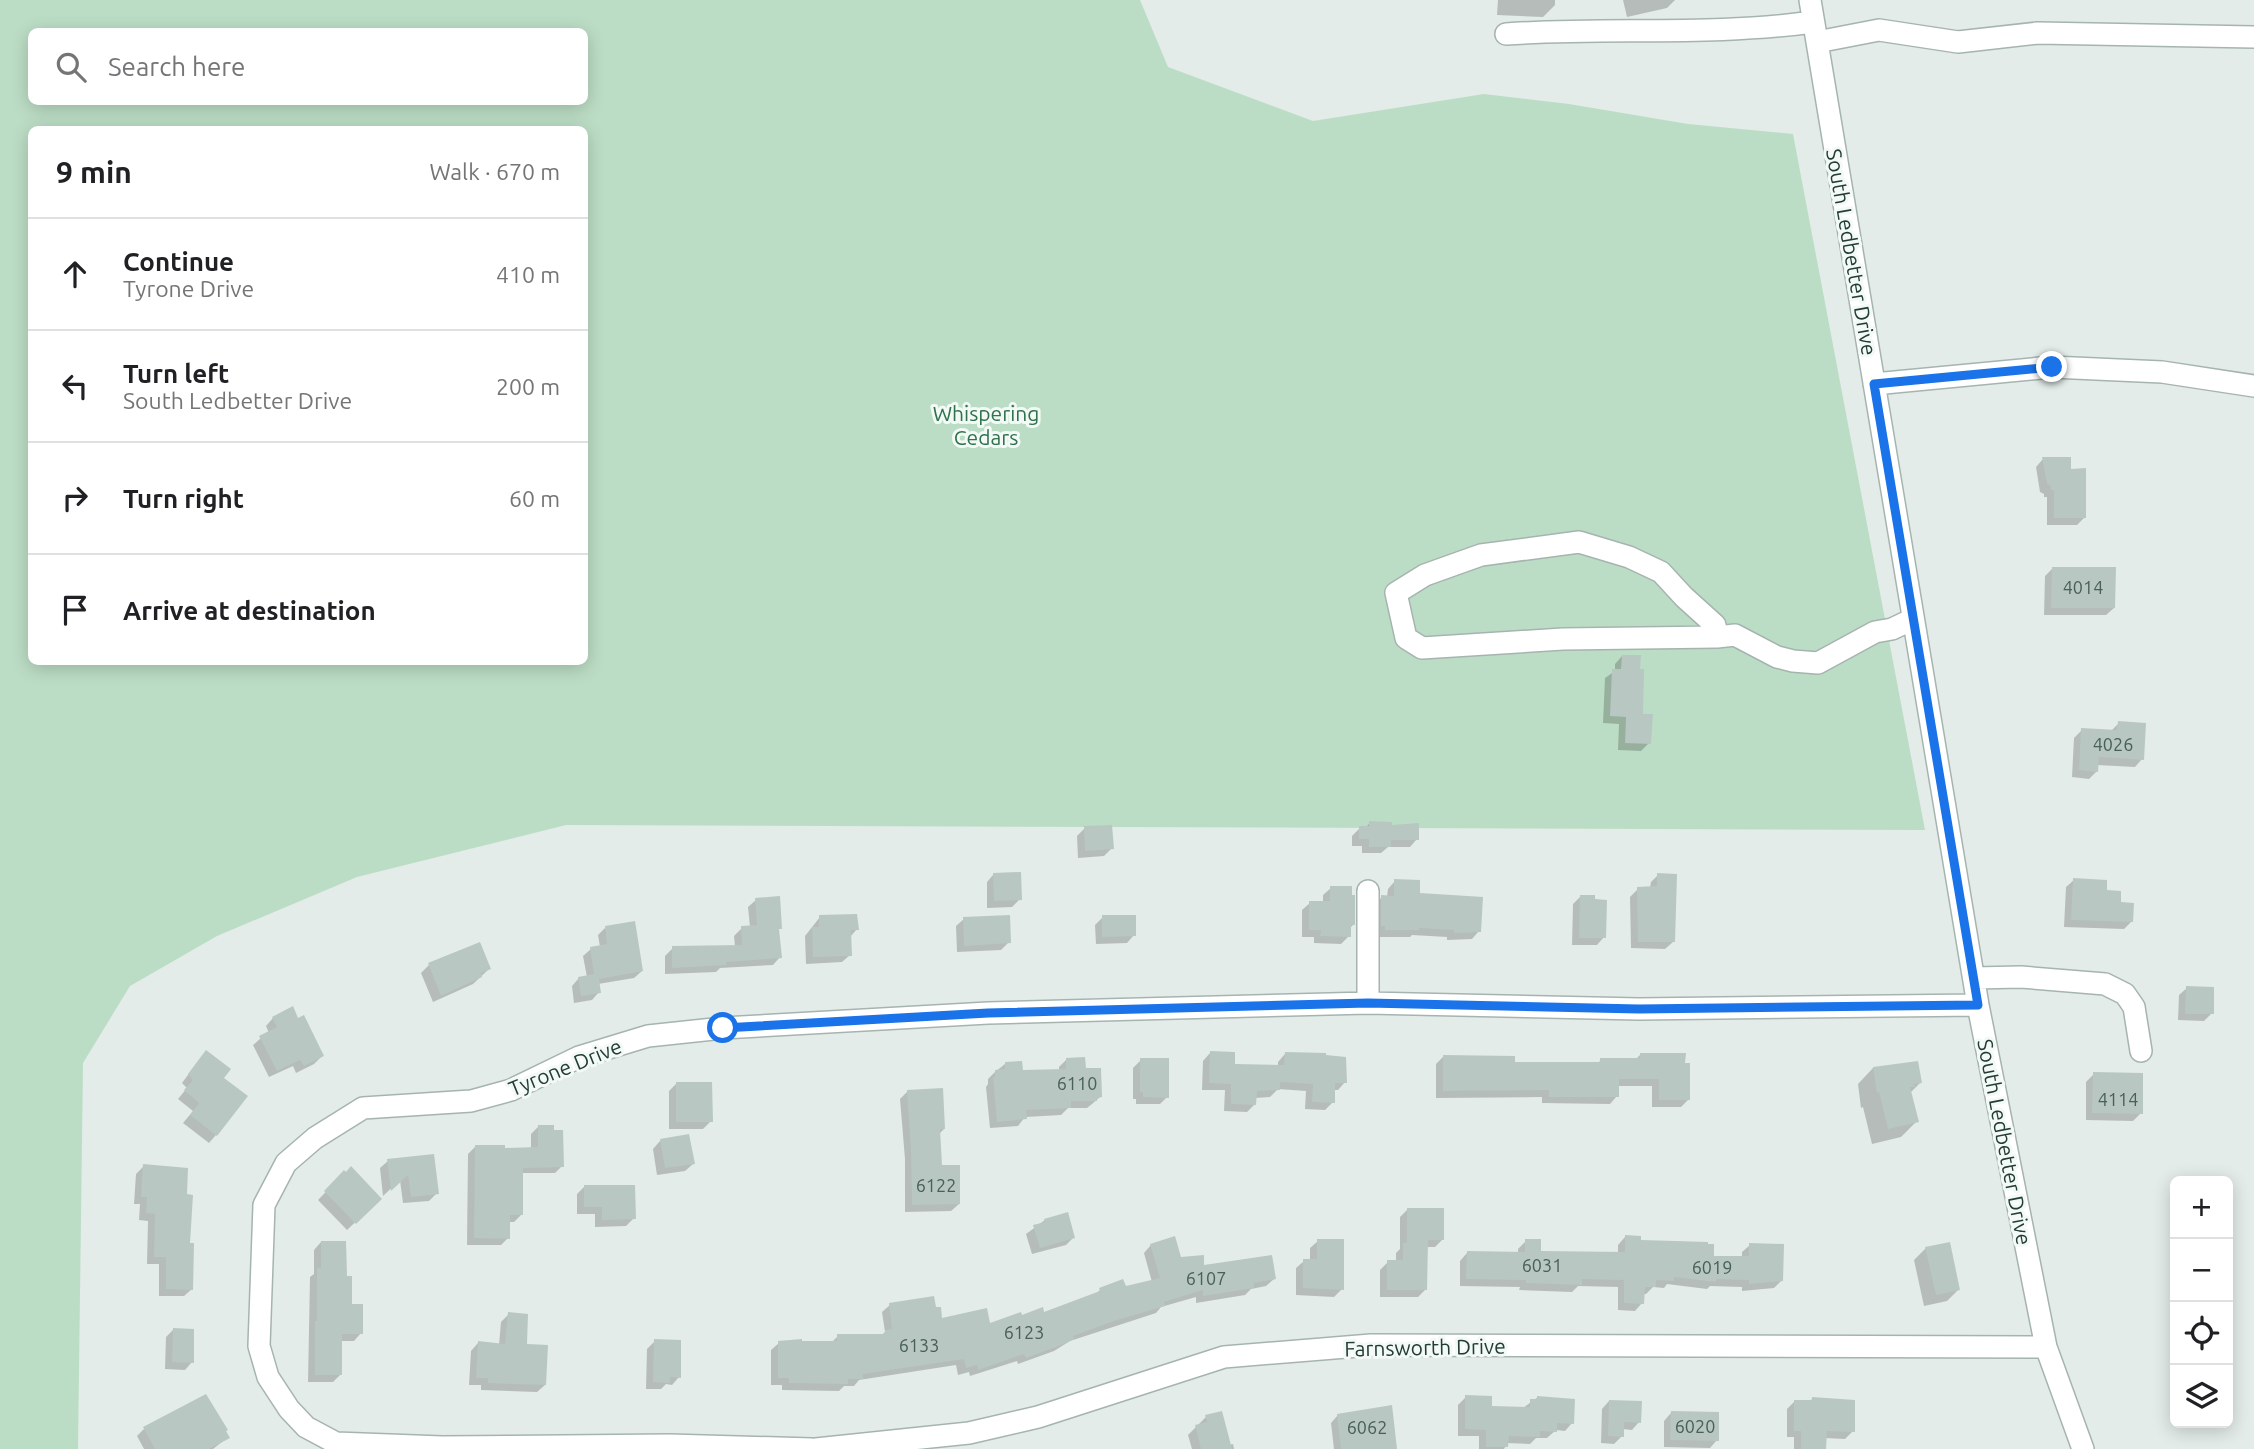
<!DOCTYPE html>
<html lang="en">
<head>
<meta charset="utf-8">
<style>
  body { margin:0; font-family:Ubuntu,sans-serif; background:#f2f2f2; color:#202124 }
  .controls { position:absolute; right:21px; bottom:21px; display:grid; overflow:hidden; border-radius:10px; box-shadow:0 4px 18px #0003 }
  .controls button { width:63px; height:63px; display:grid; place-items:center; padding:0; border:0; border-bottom:2px solid #e0e0e0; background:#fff; color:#202124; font:35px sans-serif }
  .stop { position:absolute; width:21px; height:21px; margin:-16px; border:5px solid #1a73e8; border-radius:50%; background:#fff }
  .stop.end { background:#1a73e8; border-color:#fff; box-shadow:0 2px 7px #0008 }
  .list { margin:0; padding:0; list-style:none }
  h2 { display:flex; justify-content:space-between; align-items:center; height:91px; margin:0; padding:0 28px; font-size:30px }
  h2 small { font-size:23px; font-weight:400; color:#757577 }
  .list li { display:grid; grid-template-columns:46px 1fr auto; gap:21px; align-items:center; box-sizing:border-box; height:112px; padding:0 28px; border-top:2px solid #e0e0e0 }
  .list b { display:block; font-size:26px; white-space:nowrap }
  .list p { margin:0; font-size:23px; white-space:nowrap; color:#757577 }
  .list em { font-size:23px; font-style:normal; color:#757577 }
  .icon { flex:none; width:38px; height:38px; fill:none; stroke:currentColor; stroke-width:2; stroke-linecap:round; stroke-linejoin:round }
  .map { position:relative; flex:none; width:2254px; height:1449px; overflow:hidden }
  .search { position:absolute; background:#fff; box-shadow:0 4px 18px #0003; left:28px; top:28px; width:560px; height:77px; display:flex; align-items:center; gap:18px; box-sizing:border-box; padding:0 24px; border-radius:10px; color:#757577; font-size:26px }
  .panel { position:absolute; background:#fff; box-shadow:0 4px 18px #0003; left:28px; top:126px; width:560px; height:539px; border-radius:10px }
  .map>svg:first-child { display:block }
</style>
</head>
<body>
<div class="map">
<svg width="2254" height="1449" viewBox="0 0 2254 1449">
  <rect width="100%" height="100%" fill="#e3ece8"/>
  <path fill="#bcddc5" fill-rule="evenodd" d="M0 0H1140L1168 67 1313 121 1484 94 1569 104 1688 124 1793 134 1925 830 566 825 357 877 217 936 130 986 83 1063 78 1449H0ZM32 32H584V102H32ZM32 130H584V662H32Z"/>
  <path fill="#0003" d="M1498 0H1555V5L1543 17 1497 15Z
    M1623 0H1675L1667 8 1627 17Z
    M2043 459 2069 470 2085 517 2077 525H2047V497H2044V494L2040 492 2036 467Z
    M2052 569 2114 608 2106 615H2044L2045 576Z
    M1622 656 1649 743 1641 751 1618 750 1619 724 1603 723 1605 678 1615 671V664Z
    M2119 723 2142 759 2135 767 2097 765V771L2089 779 2072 777 2074 738 2082 730 2110 732Z
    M1370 823 1390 826 1417 839 1410 847H1388L1381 853H1362V846H1352V836L1360 828H1365Z
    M1085 828 1112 848 1104 856 1078 858 1077 836Z
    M994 874 1020 899 1012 907 987 908V882Z
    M1658 875 1673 942 1665 949 1631 948 1630 897 1638 889 1650 888 1651 882Z
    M2074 880 2105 892 2119 904 2131 922 2124 929 2064 927 2066 887Z
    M1395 881 1418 895 1479 931 1472 939 1447 940V937L1412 935 1410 937H1378L1374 905 1382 897H1387L1388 889Z
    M1331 888 1353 925 1349 929V936L1341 944 1314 943V937H1302V910L1310 903H1323V895Z
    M1580 897 1604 937 1597 945H1572L1573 904Z
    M756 900 780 928 777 931 780 957 773 965 720 968 716 972 665 974V956L673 948 735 947 734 936 742 928 750 927 748 907Z
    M820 917 857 929 850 937V955L842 962 806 964 805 936Z
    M1103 917 1134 935 1127 943 1096 944 1095 925Z
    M964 919 1009 942 1001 950 957 952 956 926Z
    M605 928 642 971 634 978 598 984 599 992 592 1000 574 1003 572 986 579 978 587 977 583 956 591 949 600 947 598 935Z
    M479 945 489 969 473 984 433 1002 421 973 429 965Z
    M2187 988 2212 1013 2204 1021 2178 1020 2179 995Z
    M273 1018 322 1056 314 1064 296 1073 293 1066 269 1077 253 1045 261 1038 269 1033 266 1026Z
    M1210 1053 1233 1066 1278 1067V1062L1285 1054 1345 1082 1338 1090H1333V1102L1325 1110 1305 1109 1306 1091 1278 1089 1270 1097 1255 1098V1104L1247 1112 1224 1111 1225 1090H1202L1203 1061Z
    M1641 1054 1689 1099 1681 1107H1652V1086H1618L1617 1096 1610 1104 1542 1103V1097L1436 1098V1064L1444 1056 1513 1063 1597 1064 1601 1060H1635Z
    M199 1060 222 1078 216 1135 209 1143 183 1123 193 1111 178 1099 187 1088 182 1083Z
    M1066 1060 1100 1097 1092 1104 1087 1108H1068L1061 1115 1025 1117 1018 1126 990 1128 986 1087 988 1084V1079L995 1072 1005 1064 1021 1072 1059 1071V1067Z
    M1141 1060 1167 1097 1160 1104H1136V1099H1133V1068Z
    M1873 1068 1920 1083 1910 1093 1917 1121 1901 1137 1872 1144 1863 1107 1861 1108 1858 1084Z
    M2094 1074 2141 1113 2133 1121 2086 1120V1082Z
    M676 1084 711 1121 703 1129H669V1091Z
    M908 1091 944 1129 939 1134 941 1167 959 1204 951 1211 905 1212V1159L900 1099Z
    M538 1127 562 1166 555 1173H523L522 1214 514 1222H508V1238L501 1245H467L468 1154 476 1146 503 1149H531V1134Z
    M660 1141 693 1164 685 1171 657 1175 653 1149Z
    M388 1161 437 1193 429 1201 403 1203 400 1180 383 1196 380 1168Z
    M144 1166 188 1245 192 1289 184 1296H159V1264H147L148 1221 139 1220 140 1204H134L136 1174Z
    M344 1173 380 1199 347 1230 318 1200Z
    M584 1187 634 1218 626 1226 595 1227V1214H577V1194Z
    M1407 1210 1443 1239 1435 1247H1426V1289L1418 1297H1380V1270L1388 1262H1396V1253L1400 1249V1217Z
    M1045 1220 1074 1237 1066 1245 1032 1254 1026 1234Z
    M1625 1237 1712 1257H1742V1252L1750 1245 1781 1281 1774 1288 1742 1291V1287L1710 1286 1707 1289 1667 1284 1664 1288 1653 1287 1646 1294H1643L1642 1303 1635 1311 1618 1310V1287L1578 1286 1572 1292 1519 1290 1520 1287 1460 1286V1261L1467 1253H1518V1249L1526 1241 1539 1252 1618 1254V1245Z
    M1318 1241 1342 1289 1334 1297 1296 1295V1268L1304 1261H1310V1248Z
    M321 1242 346 1278 350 1306 361 1333 354 1341H340L341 1374 333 1382H308L310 1277 314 1274V1250Z
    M1151 1245 1203 1267 1274 1279 1266 1286 1251 1289 1245 1295 1196 1303V1297L1161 1307 1156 1313 1070 1341 1054 1351 1018 1364 1017 1361 970 1376 969 1372 958 1375 956 1365 859 1380 854 1386H844L839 1391 782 1390V1385H771V1350L779 1343H831L838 1336H881L885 1332 882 1312 890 1305 935 1309 941 1320 989 1325 1043 1314 1095 1295 1100 1290 1125 1288 1152 1282 1144 1253Z
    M1926 1248 1959 1289 1947 1301 1924 1306 1914 1260Z
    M509 1314 545 1385 537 1392 481 1390V1385H469L471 1351 478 1343 499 1345 501 1322Z
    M173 1330 192 1362 185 1370 165 1369 166 1337Z
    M655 1341 679 1377 672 1385 666 1384 661 1389H646L647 1349Z
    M1466 1397 1490 1408H1523L1538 1397 1572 1423 1565 1431 1556 1430 1547 1438H1536L1530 1444 1507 1443 1504 1449H1479V1436H1458V1405Z
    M1812 1399 1853 1431 1845 1439 1825 1438V1449H1794V1437H1787V1409L1795 1401 1809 1402Z
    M1609 1401 1639 1422 1632 1430 1622 1429V1436L1614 1444 1601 1443 1602 1409Z
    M1671 1413 1717 1440 1710 1448 1664 1447V1421Z
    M1338 1415 1395 1449H1334L1331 1423Z
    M1206 1417 1229 1445 1233 1444 1234 1449H1192L1188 1435Z
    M145 1428 227 1438 213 1449H144L137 1436Z"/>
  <path fill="#b8c7c1" d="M2042 457H2071V469L2086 468V518H2054V490H2051V486L2047 484Z
    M2052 567H2116L2115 608H2051Z
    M1622 655H1641L1640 669H1644L1643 714H1653L1651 744 1625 743 1626 717 1610 716 1612 669H1621Z
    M2118 721 2146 723 2144 760 2099 757 2098 772 2079 770 2081 728 2117 730Z
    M1369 821 1392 822V825L1419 823V840H1391V847H1369V839H1359V826H1369Z
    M1112 825 1114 849 1085 851 1084 826Z
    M1021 872 1022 900 994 901 993 873Z
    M1657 873 1677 874 1675 942H1638L1637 887 1657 886Z
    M2073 878 2107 880V890L2121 891V902L2134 903 2133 922 2071 920Z
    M1394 879 1420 880V893L1483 897 1481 932 1454 933V930L1419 928V930H1385V926H1381V895L1394 896Z
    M1330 886H1352V895H1355V925H1351V937L1320 936 1321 930H1309V901H1330Z
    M1580 895H1595V899L1607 900 1606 938H1579Z
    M780 896 782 929H779L782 958 726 962V965L672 968V946L742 945 741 926 757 925 755 898Z
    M857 914 859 930H851L852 956 813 957 812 927H819V915Z
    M1010 915 1011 943 964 946 963 917Z
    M1102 915H1136V936L1102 937Z
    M635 921 643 971 599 979 601 993 581 996 578 977 594 974 590 947 607 944 605 926Z
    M480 942 491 969 481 973 482 977 441 996 428 963Z
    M2186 986 2214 987V1014H2185Z
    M293 1006 298 1018 304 1015 324 1056 304 1066 300 1060 277 1071 259 1036 277 1027 272 1017Z
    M206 1050 231 1069 224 1078 248 1096 217 1136 190 1115 199 1103 184 1090 193 1080 188 1074Z
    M1210 1051 1235 1052V1064L1284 1065 1285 1052 1326 1053V1055L1346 1057 1347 1083H1335V1103L1312 1102 1313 1084 1280 1082V1090L1257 1091 1256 1105 1231 1104V1084L1209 1083Z
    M1640 1053H1686L1685 1063H1690V1100H1659V1079H1619V1097H1549V1090L1443 1091V1055L1515 1056V1062H1600V1058H1640Z
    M1085 1057 1086 1068H1101L1102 1097 1097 1098V1101H1071V1108L1026 1110 1027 1119 997 1122 993 1077H995V1070L1005 1069V1062L1022 1061 1023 1070 1066 1069V1058Z
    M1140 1058H1169V1098L1143 1097V1092H1140Z
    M1918 1061 1922 1083 1914 1084 1915 1087H1910L1919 1122 1888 1129 1879 1092 1877 1093 1873 1067Z
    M2093 1072 2143 1073V1114L2092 1113Z
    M676 1082H712L713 1122H676Z
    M943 1088 945 1129H940L942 1165H960V1204L912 1205 911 1151 907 1090Z
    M538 1125H554V1130H563L564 1167 523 1168V1215H510V1239L474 1238 475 1145H505V1148L538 1147Z
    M689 1134 695 1164 665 1168 660 1139Z
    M434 1154 439 1194 411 1197 408 1175 391 1191 387 1159Z
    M143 1164 188 1168 187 1194 193 1195 190 1243H194L193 1290 166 1289V1257H154L155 1214 146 1213 147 1197H141Z
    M351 1166 382 1199 356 1224 324 1191 344 1170 346 1172Z
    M584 1185H635L636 1219 602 1220V1207H584Z
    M1407 1208H1444V1240H1428L1427 1290H1387V1260H1403V1243H1407Z
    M1068 1212 1075 1238 1040 1248 1033 1225 1045 1222 1044 1219Z
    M1625 1235 1641 1236V1240L1708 1242V1244H1714V1256H1749V1243L1784 1244 1783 1281 1749 1284V1280L1716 1279V1282L1674 1277V1281L1656 1280V1287H1645L1644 1304 1624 1303V1280L1582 1279V1285L1526 1283V1280L1466 1279 1467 1251 1525 1252V1239H1541V1251L1625 1252Z
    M1175 1236 1181 1257 1204 1255V1265L1272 1255 1276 1279 1254 1283V1288L1203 1296V1290L1164 1302 1165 1306 1114 1321 1073 1336 1074 1339 1064 1344 1026 1358 1024 1354 978 1370 977 1365 966 1368 964 1359 863 1374V1379H848V1384L789 1383V1378H778V1341L802 1339V1341H837V1334H885V1330L892 1329 889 1303 934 1296 936 1307H941L942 1318 987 1308 990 1323 1021 1312 1022 1315 1043 1307 1044 1312 1100 1291 1099 1288 1123 1279 1126 1286 1160 1278 1150 1244Z
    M1317 1239H1344V1290L1303 1288V1259H1317Z
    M321 1241H346L347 1276H352V1304H363V1334H342V1375H315V1321H317V1268H321Z
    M1950 1242 1960 1290 1936 1295 1925 1247Z
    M508 1312 528 1314 527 1344 548 1345 546 1385 488 1383V1378H476L478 1341 505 1344Z
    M173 1328 194 1329V1363L172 1362Z
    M654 1339 681 1340V1378L670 1377V1383L653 1382Z
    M206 1394 228 1430 226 1431 230 1438 209 1449H155L143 1427Z
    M1465 1395 1492 1396V1406L1530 1407V1399H1537V1396L1575 1399 1574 1424 1557 1423V1432L1540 1431V1437L1509 1436 1508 1447H1486V1430L1465 1429Z
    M1812 1397 1855 1400V1432L1827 1431 1826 1449H1801V1431H1794V1400H1812Z
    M1609 1400 1642 1401 1641 1423 1624 1422V1437L1608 1436Z
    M1392 1405 1397 1449H1341L1337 1414Z
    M1222 1411 1232 1449H1201L1195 1425 1207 1422 1205 1415Z
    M1671 1411 1719 1412V1441L1670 1440Z"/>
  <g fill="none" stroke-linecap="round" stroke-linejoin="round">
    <defs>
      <path id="minor" d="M1810 0 1978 1005 2046 1347 2083 1449
        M1506 34C1608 27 1711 36 1813 22
        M1817 42 1879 30 1958 42 2038 33 2254 37
        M1874 384 2052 367 2162 372 2254 386
        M1717 637 1715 625 1684 597 1661 572 1629 557 1579 542 1481 555 1425 575 1396 593 1406 638 1422 648 1563 639 1717 637 1735 635 1777 657 1793 661 1818 663 1875 632 1892 629 1913 619
        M1368 891V1003
        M1974 978 2021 977 2105 984 2125 994 2134 1007 2141 1051
        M812 1449 670 1445 442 1447 336 1443 306 1427 289 1409 268 1377 259 1346 264 1205 286 1163 315 1138 363 1108 471 1101 511 1090 579 1057 648 1036 723 1028 988 1013 1368 1003 1639 1009 1978 1005
        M816 1449 969 1433 1038 1417 1224 1357 1371 1345 2046 1347"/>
    </defs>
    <use href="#minor" stroke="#a6b4af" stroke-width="24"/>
    <use href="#minor" stroke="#fff" stroke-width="21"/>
  </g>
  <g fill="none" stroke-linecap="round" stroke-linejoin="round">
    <path stroke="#1a73e8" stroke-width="9" d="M723 1028 988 1013 1368 1003 1639 1009 1978 1005 1874 384 2052 367"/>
  </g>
  <g text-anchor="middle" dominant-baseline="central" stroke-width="6" stroke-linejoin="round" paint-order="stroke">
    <g font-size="18" fill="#486059">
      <text x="2083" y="587">4014</text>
      <text x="2113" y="744">4026</text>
      <text x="1077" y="1083">6110</text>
      <text x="2118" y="1099">4114</text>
      <text x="936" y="1185">6122</text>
      <text x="1542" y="1265">6031</text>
      <text x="1712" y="1267">6019</text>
      <text x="1206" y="1278">6107</text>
      <text x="1024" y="1332">6123</text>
      <text x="919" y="1345">6133</text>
      <text x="1695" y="1426">6020</text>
      <text x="1367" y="1427">6062</text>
    </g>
    <g font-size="21" fill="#233d36" stroke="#f3f9f6">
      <text transform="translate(1852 252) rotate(80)">South Ledbetter Drive</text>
      <text transform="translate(565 1067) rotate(-22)">Tyrone Drive</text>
      <text transform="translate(2005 1142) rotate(79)">South Ledbetter Drive</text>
      <text transform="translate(1425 1347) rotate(-1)">Farnsworth Drive</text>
    </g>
    <g font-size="21" fill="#2e7349" stroke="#f3f9f6">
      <text x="986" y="413">Whispering<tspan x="986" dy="24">Cedars</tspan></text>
    </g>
  </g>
</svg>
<div class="controls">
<button>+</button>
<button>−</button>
<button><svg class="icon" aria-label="locate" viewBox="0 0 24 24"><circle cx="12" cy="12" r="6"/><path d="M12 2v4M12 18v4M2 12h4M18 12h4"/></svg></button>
<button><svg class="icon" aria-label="layers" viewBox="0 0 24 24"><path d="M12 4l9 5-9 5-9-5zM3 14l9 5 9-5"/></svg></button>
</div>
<div class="stop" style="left:723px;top:1028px"></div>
<div class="stop end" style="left:2052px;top:367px"></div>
<div class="search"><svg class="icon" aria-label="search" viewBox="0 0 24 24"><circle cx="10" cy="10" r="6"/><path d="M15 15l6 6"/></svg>Search here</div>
<section class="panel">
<h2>9 min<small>Walk · 670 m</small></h2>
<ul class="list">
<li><svg class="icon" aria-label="ahead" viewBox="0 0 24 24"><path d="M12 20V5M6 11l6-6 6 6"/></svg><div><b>Continue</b><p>Tyrone Drive</p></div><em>410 m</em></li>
<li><svg class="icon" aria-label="left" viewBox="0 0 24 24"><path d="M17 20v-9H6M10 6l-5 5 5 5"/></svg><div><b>Turn left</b><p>South Ledbetter Drive</p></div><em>200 m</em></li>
<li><svg class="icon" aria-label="right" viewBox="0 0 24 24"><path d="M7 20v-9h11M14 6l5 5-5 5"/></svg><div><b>Turn right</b></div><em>60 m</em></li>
<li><svg class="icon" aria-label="arrive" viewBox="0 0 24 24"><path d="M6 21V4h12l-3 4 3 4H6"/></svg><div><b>Arrive at destination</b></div></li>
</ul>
</section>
</div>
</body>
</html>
